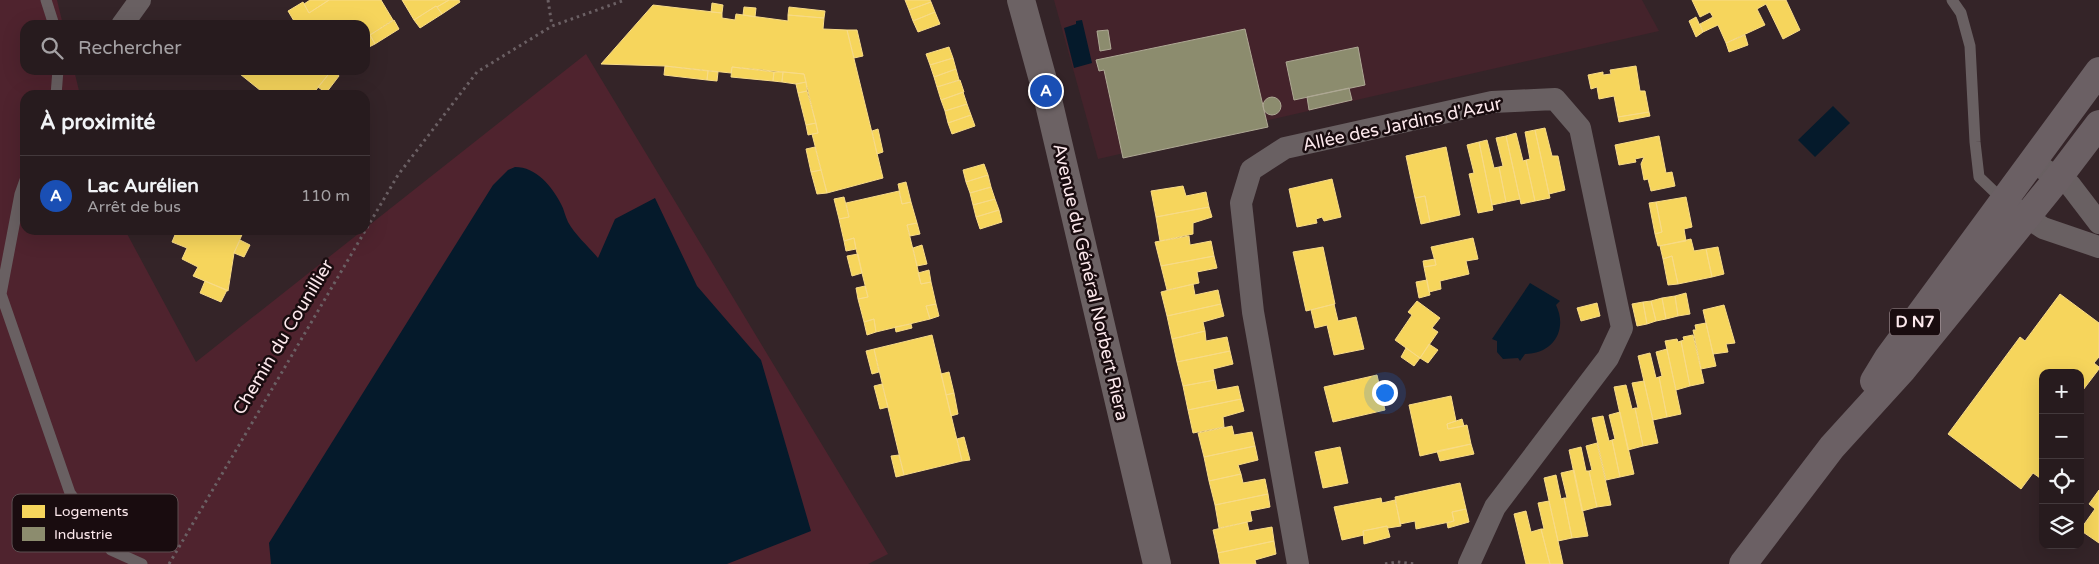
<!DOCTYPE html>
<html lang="fr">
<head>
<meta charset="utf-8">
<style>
  body { margin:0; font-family:"Varela Round",sans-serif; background:#33282b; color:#f1f3f6 }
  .controls { position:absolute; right:15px; bottom:15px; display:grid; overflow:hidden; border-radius:10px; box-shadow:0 5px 20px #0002 }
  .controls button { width:45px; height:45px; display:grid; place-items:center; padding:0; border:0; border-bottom:1px solid #43393c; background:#271b1e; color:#f1f3f6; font:25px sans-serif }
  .you { position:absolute; left:1384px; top:392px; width:18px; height:18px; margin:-12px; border:4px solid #fff; border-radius:50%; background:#1a73e8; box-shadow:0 0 0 8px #1a73e833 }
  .badge { display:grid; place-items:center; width:32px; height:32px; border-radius:50%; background:#b6a3a7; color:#fff; font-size:16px; font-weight:700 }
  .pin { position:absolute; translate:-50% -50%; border:2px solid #fff; box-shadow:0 1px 5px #0006 }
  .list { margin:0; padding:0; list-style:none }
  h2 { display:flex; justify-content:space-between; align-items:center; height:65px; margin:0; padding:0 20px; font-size:21px }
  h2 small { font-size:16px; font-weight:400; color:#a4a1a4 }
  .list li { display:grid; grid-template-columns:32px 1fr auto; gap:15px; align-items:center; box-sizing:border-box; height:80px; padding:0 20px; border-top:1px solid #43393c }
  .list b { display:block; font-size:19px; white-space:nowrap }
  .list p { margin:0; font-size:16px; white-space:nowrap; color:#a4a1a4 }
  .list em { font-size:16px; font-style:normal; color:#a4a1a4 }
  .icon { flex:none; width:28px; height:28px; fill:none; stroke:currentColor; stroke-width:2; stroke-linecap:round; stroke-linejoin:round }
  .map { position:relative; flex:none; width:2099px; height:564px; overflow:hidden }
  .search { position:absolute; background:#271b1e; box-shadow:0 5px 20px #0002; left:20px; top:20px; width:350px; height:55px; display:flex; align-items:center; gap:12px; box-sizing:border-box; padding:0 18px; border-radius:15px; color:#a4a1a4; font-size:19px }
  .panel { position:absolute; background:#271b1e; box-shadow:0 5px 20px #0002; left:20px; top:90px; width:350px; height:145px; border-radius:15px }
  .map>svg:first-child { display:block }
</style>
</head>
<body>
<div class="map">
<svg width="2099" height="564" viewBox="0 0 2099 564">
  <rect width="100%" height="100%" fill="#342428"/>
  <path fill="#44232b" d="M1054 0H1642L1659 31 1098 159Z"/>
  <path fill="#4f232e" d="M0 0H57L63 25H25V70H74L80 95H25V230H125L196 362 586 54 888 554 868 564H0Z"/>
  <path fill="#051a2b" d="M1082 20 1092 63 1074 68 1064 28 1076 24V21Z
    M1833 106 1850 123 1815 157 1798 140Z
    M515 167C536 167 552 186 561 204 564 209 565 216 568 222 575 235 589 247 598 258L615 219 655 198 697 286 761 360 811 531 727 564H271L269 543 493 185 508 170Z
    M1530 283 1560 301 1556 305C1568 330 1553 354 1525 354L1520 361 1518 358 1503 359 1497 352V341L1492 339Z"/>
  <path fill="#f6d55c" stroke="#f8db87" d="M310 0H329L309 13 304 4Z
    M329 0H381L393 20 370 35 375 44 365 49V25H291L294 21 288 11 303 2 309 13Z
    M402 0H449L437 7 436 6 414 20Z
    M449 0H459L460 2 442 14 437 7Z
    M905 0H930L931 2 909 10Z
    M1692 0H1786L1800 30 1783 39 1766 4 1757 9 1765 25 1726 43 1718 25 1703 32 1700 24 1713 17 1710 12 1700 17Z
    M931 2 935 12 913 21 909 10Z
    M712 3 723 5 722 13 711 12Z
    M653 5 722 13V18L735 20 736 14 788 21V15L824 18 823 29 847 30 883 178 827 193 812 134 818 133 804 74 732 67 731 73 665 66 601 64Z
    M436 6 442 14 420 28 414 20Z
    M744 7 756 8 755 17 743 15Z
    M789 7 825 11 824 18 788 15Z
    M935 12 940 24 918 32 913 21Z
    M1696 17 1703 32 1696 37 1689 21Z
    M394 20 399 29 375 44 370 35Z
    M847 30H857L863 56 854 58Z
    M1745 35 1748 45 1729 52 1726 43Z
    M949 47 953 58 930 65 926 54Z
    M953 58 956 69 934 77 930 65Z
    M665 66 708 71 707 80 664 75Z
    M1636 66 1640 91H1645L1649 112 1618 117 1614 96 1599 99 1597 87 1591 89 1588 75 1603 72V75L1611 74 1610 70Z
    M732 67 774 72 773 81 731 77Z
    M956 69 959 80 937 87 934 77Z
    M235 70H332L312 95 306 90 302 95H266Z
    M332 70H335L339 76 326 93 318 87Z
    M708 71 718 72 717 81 707 80Z
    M774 72H783L782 82 773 81Z
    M783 72 804 74 806 82 796 84 782 82Z
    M960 80 964 92 941 100 937 87Z
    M806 82 807 91 798 93 796 84Z
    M807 91 816 123 806 125 798 93Z
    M963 92 967 104 945 111 941 100Z
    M967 104 971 115 948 123 945 111Z
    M1649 112 1650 116 1619 122 1618 117Z
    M971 115 975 126 952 134 948 123Z
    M816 123 818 133 808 135 806 125Z
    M1545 128 1552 156H1558L1565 190 1549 194 1535 130Z
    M878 129 883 152 877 154 872 131Z
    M1535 130 1550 198 1535 201 1526 160 1530 159 1525 132Z
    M1516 133 1523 161 1526 160 1535 201 1521 204 1506 136Z
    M1506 136 1520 199 1506 202 1499 167 1503 166 1496 138Z
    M1659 136 1666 173 1672 172 1675 186 1651 191 1648 179 1644 180 1641 164 1644 157 1635 159 1636 162 1619 165 1615 145Z
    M1487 140 1494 168 1499 167 1506 202 1492 205 1479 142Z
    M1479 142 1493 210 1478 213 1469 174 1474 173 1467 145Z
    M815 147 821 170 811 172 806 149Z
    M1446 147 1460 215 1430 222 1425 196 1415 198 1406 156Z
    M984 164 988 175 966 182 963 170Z
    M821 170 827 193 817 194 811 172Z
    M988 175 991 187 970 193 966 182Z
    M1332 179 1341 217 1324 221 1322 217 1316 219 1317 223 1297 227 1289 189Z
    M906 182 911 202 902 204 898 184Z
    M1183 186 1186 196 1206 192 1209 207 1156 217 1151 191Z
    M991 187 995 199 973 205 970 193Z
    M899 191 902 204 911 202 917 223 907 225 917 266 921 284 931 282 936 304 926 306 930 319 876 332 874 319 864 322 858 299 868 297 856 249 854 238 844 241 839 219 849 217 846 203Z
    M1425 196 1430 222 1421 224 1415 198Z
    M844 197 849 217 839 219 834 199Z
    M1686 197 1692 227 1684 229 1686 241 1658 246 1655 234 1662 232 1656 202Z
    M995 199 999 210 976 217 973 205Z
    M1656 202 1662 232 1655 234 1649 203Z
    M1209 207 1212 217 1193 223V234L1160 241 1156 217Z
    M999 210 1002 222 980 229 976 217Z
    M917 223 920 234 910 236 907 225Z
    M177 230H244L234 253 228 291 193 276 198 267 182 259 187 248 172 242Z
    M1189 236 1190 245 1211 241 1214 256 1161 266 1155 242Z
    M854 238 856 249 846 251 844 241Z
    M1473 238 1478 259 1466 261 1469 274 1440 281 1441 289 1429 292 1424 267 1436 265 1431 247Z
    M1691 239 1694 251 1706 249 1712 277 1678 284 1672 256 1663 259 1660 246Z
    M240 240 250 245 244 257 234 253Z
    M922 245 927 264 917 266 913 248Z
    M1323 247 1335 304 1306 311 1293 252Z
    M1718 247 1724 274 1712 277 1706 249Z
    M858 254 862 273 852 276 847 256Z
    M1214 256 1217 268 1197 272 1199 283 1167 290 1161 266Z
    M1672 256 1678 284 1668 285 1663 259Z
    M1435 259 1436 265 1424 267 1423 261Z
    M929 270 931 282 921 284 918 273Z
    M1427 280 1430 295 1419 298 1416 282Z
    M205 281 227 290 221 302 200 293Z
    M1193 284 1195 295 1218 290 1221 304 1167 316 1161 292Z
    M865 286 868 297 858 299 856 288Z
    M1686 293 1690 314 1678 316 1675 296Z
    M2060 294 2099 323V357L2094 363 2099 367V369L2080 394V373H2043V475L2040 478 2033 473 2021 489 1948 434 2020 337 2025 341Z
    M1675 296 1678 316 1666 319 1662 298Z
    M1662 298 1666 319 1656 321 1651 301Z
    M1417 301 1440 318 1432 328 1438 332 1420 358 1395 340 1412 315 1408 312Z
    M1651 301 1656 321 1647 324 1643 302Z
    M1643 302 1647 324 1637 326 1632 304Z
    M1597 303 1600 316 1581 321 1577 308Z
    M936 304 939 316 930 319 926 306Z
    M1221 304 1224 316 1203 322 1205 331 1172 339 1167 316Z
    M1334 304 1338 321 1356 317 1364 349 1334 355 1327 325 1315 328 1311 310Z
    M1724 305 1735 343 1726 344 1728 352 1713 354 1703 310Z
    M874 319 876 332 867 335 864 322Z
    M1706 323 1716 366 1701 369 1693 330H1696L1695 325Z
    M911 324 912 328 896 332 895 327Z
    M1205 331 1206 341 1227 337 1230 351 1177 362 1172 339Z
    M932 335 962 461 904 475 874 349Z
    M1693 335 1704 383 1690 386 1681 341 1684 340 1683 337Z
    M1677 339 1678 342 1681 341 1690 386 1676 390 1665 341Z
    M1429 344 1438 350 1428 363 1420 358Z
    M1406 348 1420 358 1414 366 1401 357Z
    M874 349 879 372 872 374 866 351Z
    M1667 349 1681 414 1667 417 1659 377 1662 376 1656 352Z
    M1230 351 1233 364 1213 369 1215 380 1183 386 1177 362Z
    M1650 353 1656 378 1659 377 1667 417 1653 420 1638 356Z
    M949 372 954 393 946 395 941 374Z
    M1377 375 1385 410 1333 422 1324 387Z
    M1215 380 1217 390 1238 386 1241 399 1188 410 1183 386Z
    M1644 381 1658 443 1643 446 1635 408H1638L1632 383Z
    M882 384 888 407 880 409 874 386Z
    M1626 385 1632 409 1635 408 1643 446 1628 450 1614 387Z
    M954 393 958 414 951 416 946 395Z
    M1451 396 1456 421 1447 424 1448 429 1467 425 1471 444 1420 456 1409 405Z
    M1241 399 1244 411 1223 417 1224 427 1193 433 1188 410Z
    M1620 412 1634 474 1620 477 1612 440 1615 439 1609 415Z
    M1603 416 1609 441 1612 440 1620 477 1606 480 1592 418Z
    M1462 419 1464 426 1448 429 1447 424Z
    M1232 426 1234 435 1252 432 1255 446 1204 457 1198 433Z
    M964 437 970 460 962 461 957 439Z
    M1597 443 1611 505 1597 507 1589 471 1592 470 1586 446Z
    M1471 444 1474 454 1440 461 1437 451Z
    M1255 446 1258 460 1238 465 1241 474 1209 481 1204 457Z
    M1340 447 1348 483 1323 488 1315 452Z
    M1581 447 1586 471H1589L1597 507 1582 511 1569 450Z
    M899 455 904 475 896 477 891 456Z
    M1574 470 1588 536 1572 538 1564 498H1567L1561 473Z
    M1241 474 1243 483 1265 479 1268 494 1215 505 1209 481Z
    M1556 475 1561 499 1564 498 1572 538 1558 541 1544 478Z
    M1460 483 1466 509 1452 512 1454 521 1416 529 1415 521 1400 524 1395 497Z
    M2099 490V543L2080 530 2095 509 2089 504Z
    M1268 494 1270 507 1250 511 1252 521 1219 528 1215 505Z
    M1381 498 1382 503 1395 500 1401 526 1388 528 1387 526 1363 531 1364 535 1342 540 1334 507Z
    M1549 501 1558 541 1563 564H1550L1541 529H1544L1538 503Z
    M1466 509 1469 522 1448 528 1447 523 1454 521 1452 512Z
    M1526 511 1531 532 1541 529 1550 564H1526L1514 514Z
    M1247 522 1249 531 1272 527 1274 541 1218 553 1213 530Z
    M1387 526 1390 537 1364 544 1363 531Z
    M1274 541 1276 554 1255 560 1256 564H1220L1218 553Z"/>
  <path fill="#8c8c6e" stroke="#aea894" d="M1245 29 1268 127 1123 158 1104 70 1099 71 1096 60Z
    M1108 30 1111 49 1100 51 1097 31Z
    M1358 47 1365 85 1294 100 1286 62Z
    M1349 88 1352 100 1309 110 1307 97Z
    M1263 106a9 9 0 1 1 18 0a9 9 0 1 1-18 0Z"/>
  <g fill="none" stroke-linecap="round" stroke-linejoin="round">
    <path stroke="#6b6064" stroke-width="3" stroke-dasharray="2.5 4" stroke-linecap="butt" d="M548 0 552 26
      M169 564 398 175 477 72 552 26 625 0
      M1385 564 1397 562 1416 564"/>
    <path stroke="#696062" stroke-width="11" d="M46 0 54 25
      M1952 0 1961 13 1970 46 1975 142 1979 177 2004 201
      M56 95 58 70
      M25 180 20 194 1 294 70 493 111 550 142 564"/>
    <path stroke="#696062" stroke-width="22" d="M122 25 140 0
      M2032 162 2070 185 2099 223
      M2014 208 2043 228 2099 247
      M1298 564 1253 312 1241 203 1251 170 1285 148 1492 102 1555 99 1580 128 1622 328 1608 358 1495 507 1469 564"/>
    <path stroke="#6c6264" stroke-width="28" d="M1021 0 1046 91 1157 564"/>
    <path stroke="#6b6064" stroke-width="28" d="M1874 381 1888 358 2099 71
      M1743 564 1832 447 1903 369 2058 178 2099 124"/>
  </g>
  <g text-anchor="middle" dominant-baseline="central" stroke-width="5" stroke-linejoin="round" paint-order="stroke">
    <rect fill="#190c0f" stroke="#b8a6aa" stroke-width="1" x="1890" y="308.5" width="50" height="27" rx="4"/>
    <g font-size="16" font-weight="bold" fill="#fce8ec">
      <text x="1915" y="322">D N7</text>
    </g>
    <g font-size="18" fill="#fce8ec" stroke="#190c0f">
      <text transform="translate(1402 124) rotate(-12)">Allée des Jardins d'Azur</text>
      <text transform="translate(1091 282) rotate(77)">Avenue du Général Norbert Riera</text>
      <text transform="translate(283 337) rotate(-59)">Chemin du Counillier</text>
    </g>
  </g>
  <rect x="12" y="494" width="166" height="58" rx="8" fill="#190c0f" stroke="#5d4e51" stroke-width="1"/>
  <rect x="22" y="505" width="23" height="13" fill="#f6d55c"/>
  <rect x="22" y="527" width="23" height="14" fill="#8c8c6e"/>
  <g font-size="14" fill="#fce8ec">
    <text x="54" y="516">Logements</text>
    <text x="54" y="539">Industrie</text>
  </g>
</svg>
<div class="controls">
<button>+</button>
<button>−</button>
<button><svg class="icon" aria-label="locate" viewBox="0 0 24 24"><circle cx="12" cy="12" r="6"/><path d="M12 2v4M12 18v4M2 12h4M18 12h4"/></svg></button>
<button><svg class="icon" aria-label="layers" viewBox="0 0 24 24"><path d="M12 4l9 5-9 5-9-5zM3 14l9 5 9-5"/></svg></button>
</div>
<div class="you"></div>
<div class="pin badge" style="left:1046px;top:91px;background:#1a4fb4">A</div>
<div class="search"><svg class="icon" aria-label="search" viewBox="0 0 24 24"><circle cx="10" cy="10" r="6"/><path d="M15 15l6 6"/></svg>Rechercher</div>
<section class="panel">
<h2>À proximité<small></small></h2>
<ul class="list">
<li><span class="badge" style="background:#1a4fb4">A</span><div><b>Lac Aurélien</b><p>Arrêt de bus</p></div><em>110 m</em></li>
</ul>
</section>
</div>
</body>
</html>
